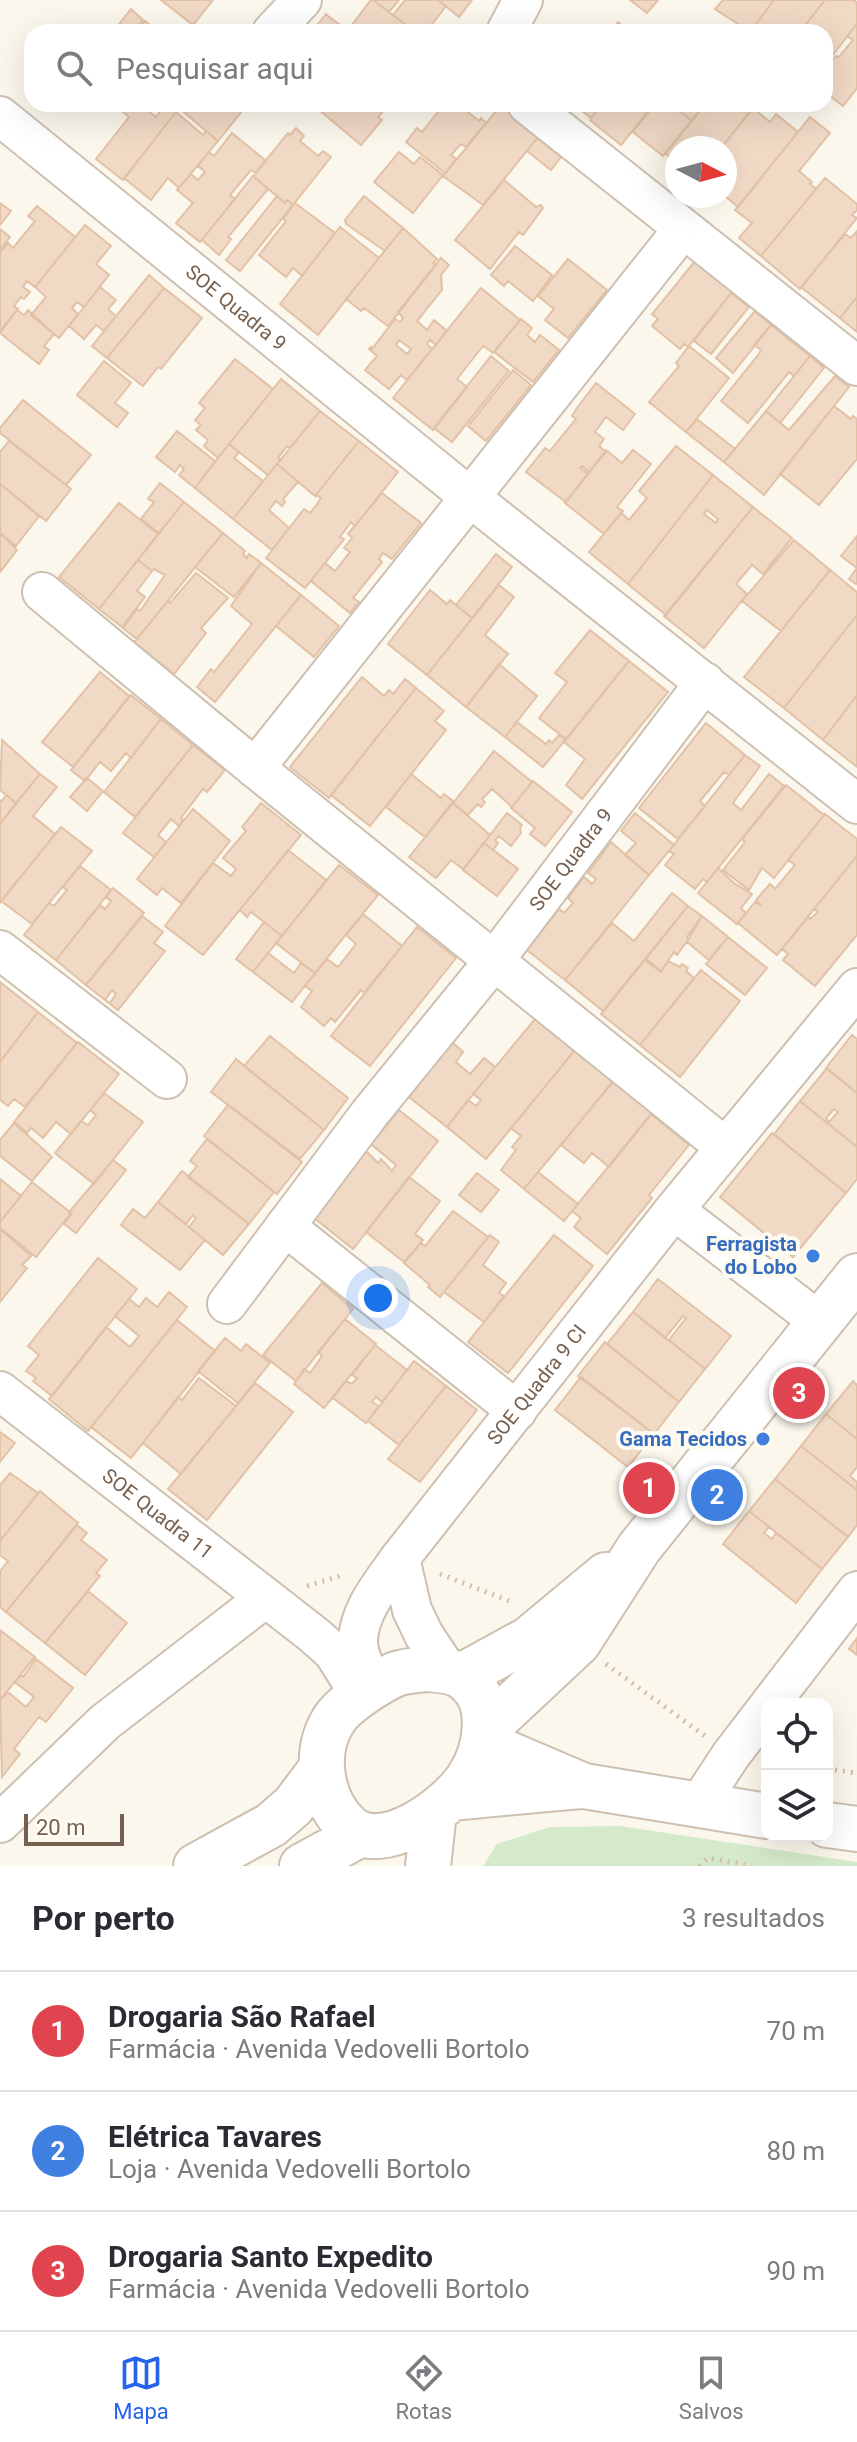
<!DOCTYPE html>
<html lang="pt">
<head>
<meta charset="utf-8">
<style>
  body { margin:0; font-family:Roboto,sans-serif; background:#f2f2f3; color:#2b2b33 }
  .controls { position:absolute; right:24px; bottom:24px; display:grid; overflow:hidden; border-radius:16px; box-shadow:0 8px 32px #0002 }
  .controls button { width:72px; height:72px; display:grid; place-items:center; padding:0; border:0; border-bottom:2px solid #e1e1e2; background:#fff; color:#2b2b33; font:40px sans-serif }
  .compass { position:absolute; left:665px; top:136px; width:72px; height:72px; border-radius:50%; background:#fff; box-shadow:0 8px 32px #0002; rotate:96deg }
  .scale { position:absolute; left:24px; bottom:20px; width:100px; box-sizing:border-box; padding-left:8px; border:4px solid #77604f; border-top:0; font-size:22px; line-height:28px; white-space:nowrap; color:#77604f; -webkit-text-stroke:6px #fefbf3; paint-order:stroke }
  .you { position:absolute; left:378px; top:1298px; width:28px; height:28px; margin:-20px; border:6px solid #fff; border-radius:50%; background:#1a73e8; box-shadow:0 0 0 12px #1a73e833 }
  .badge { display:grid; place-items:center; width:52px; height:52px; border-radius:50%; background:#2563eb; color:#fff; font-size:26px; font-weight:700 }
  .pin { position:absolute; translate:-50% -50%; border:4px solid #fff; box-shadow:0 2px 8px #0006 }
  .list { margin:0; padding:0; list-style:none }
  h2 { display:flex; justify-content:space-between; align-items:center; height:104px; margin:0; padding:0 32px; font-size:34px }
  h2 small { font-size:26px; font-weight:400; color:#7c7c81 }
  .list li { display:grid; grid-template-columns:52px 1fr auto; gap:24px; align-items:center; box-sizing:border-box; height:120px; padding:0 32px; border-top:2px solid #e1e1e2 }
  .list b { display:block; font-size:30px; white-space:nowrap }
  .list p { margin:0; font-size:26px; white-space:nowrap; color:#7c7c81 }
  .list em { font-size:26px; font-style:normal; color:#7c7c81 }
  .icon { flex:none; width:44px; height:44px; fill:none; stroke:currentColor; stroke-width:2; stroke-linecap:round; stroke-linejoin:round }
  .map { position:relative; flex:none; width:857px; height:1866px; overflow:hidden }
  .search { position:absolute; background:#fff; box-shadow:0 8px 32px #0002; left:24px; right:24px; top:24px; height:88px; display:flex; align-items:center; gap:20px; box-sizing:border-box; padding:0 28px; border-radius:24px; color:#7c7c81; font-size:30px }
  .sheet { height:464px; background:#fff }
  nav { display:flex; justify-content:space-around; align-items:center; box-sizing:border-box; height:112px; border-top:2px solid #e1e1e2; background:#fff; font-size:22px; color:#7c7c81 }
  nav a { display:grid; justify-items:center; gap:4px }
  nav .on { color:#2563eb }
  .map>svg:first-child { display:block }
</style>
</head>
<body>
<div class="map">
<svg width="857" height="1866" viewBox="0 0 857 1866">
  <rect width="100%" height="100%" fill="#fcf7ec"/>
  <path fill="#d4eaca" d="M620 1826 857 1862V1866H483L497 1844 550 1827Z"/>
  <path fill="#f0d9c5" stroke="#e2c2a6" stroke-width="2" fill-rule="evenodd" d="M161 0H213L193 25Z
    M371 0H373L415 32H350L348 30Z
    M373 0H399L389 12Z
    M405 0H438L446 6 426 32H415L393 15Z
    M438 0H472L459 17Z
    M630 0H658L647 13Z
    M723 0H774L750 32 715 9Z
    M774 0H825L800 32H750Z
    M825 0H854L857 3V24L832 56 825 50V32H800Z
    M131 9 143 20 139 25 141 26 145 21 158 32H113Z
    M326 14 328 16 350 32H312Z
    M618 22 619 23 630 32H612Z
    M857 24V88L843 106 825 92V68L836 56 839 57 853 40 847 36Z
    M120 104H139L156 117 163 108 158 104H182L123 180 96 159 129 117 117 107Z
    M182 104H234L242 111 218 141 179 108Z
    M312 104H371L384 110 378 117 382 120 361 145Z
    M444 104H458L479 121 481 118 486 123 466 147 461 144 451 155 456 159 445 173 406 142 417 128 422 132Z
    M573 104H602L591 118Z
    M602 104H654L621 145 590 120Z
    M655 104H671L692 121 663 156 633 132Z
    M671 104H705L692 121Z
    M705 104H743L751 111 721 148H677V163L665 153Z
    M501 105 539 136 483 205 443 176Z
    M753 108 770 122 776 114 798 132 738 207 725 196V148H721Z
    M176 112 203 135 206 131 218 141 179 188 168 178 151 200 124 178Z
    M810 117 830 133 799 171 812 182 810 184 816 189 761 256 739 238 752 223 735 210Z
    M296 128 304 136 300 141 318 156 323 151 331 157 293 205 287 200 285 203 253 176 288 133 290 135Z
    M232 133 266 161 256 173 251 170 230 195 235 199 200 242 176 223 193 203 177 190 191 174 198 180 205 172 198 166 209 152 214 156Z
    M537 138 561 157 551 170 527 151Z
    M399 152 414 164 420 157 443 175 413 213 374 182Z
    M253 176 268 189 228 237 231 239 219 255 202 240Z
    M825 178 857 204V210L852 215 857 218 800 289 761 256Z
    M504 180 536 207 541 205 543 208 523 235 519 232 490 269 455 240Z
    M277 196 285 203 287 200 293 205 240 271 226 260Z
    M364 196 403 228 385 251 346 224 345 220Z
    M0 203 11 211 0 225Z
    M295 203 335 233 302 276 293 268 286 277 259 255 286 221 283 219Z
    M37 206 75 237 35 287 27 281 23 287 30 292 24 299 21 297 14 306 18 309 0 331V252L8 243 13 248 35 221 28 216Z
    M85 225 111 246 96 264 109 275 84 307 77 302 72 308 78 314 59 338 31 315 46 297 35 287Z
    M340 227 379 258 318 335 280 304Z
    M403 228 437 259 433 263 436 265 388 326 364 308 361 311 346 299Z
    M0 229 10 237 0 250Z
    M857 231V297L840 318 801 287 845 234 851 238Z
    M515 246 552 275 533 301 508 281 504 286 491 275Z
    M441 258 449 265 441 275 442 290 417 321 427 330 434 320 447 331 436 345 430 340 427 344 432 349 407 380 401 375 389 389 365 370 377 356 369 349 371 347 372 349 395 319 400 322 403 318 398 312ZM399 340 411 349 407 354 396 345Z
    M568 259 607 290 568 338 545 320 554 309 538 296Z
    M696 260 733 291 688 347 684 344 680 349 652 326 658 319 652 314Z
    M149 275 164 288 107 358 92 346Z
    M100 287 116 300 108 309 116 316 104 331 96 325 84 339 69 326Z
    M164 288 202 318 161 369 158 367 143 386 107 358Z
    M481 288 520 320 493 353 483 346 457 379 467 387 433 430 393 398Z
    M731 293 749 307 711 354 694 341Z
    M857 297V332L840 318Z
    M17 310 24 315 28 310 54 334 44 346 49 350 39 364 0 333Z
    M755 311 771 325 733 373 716 358Z
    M521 319 532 328 527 335 535 342 540 335 559 350 533 382 494 352Z
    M771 325 810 356 794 376 789 372 748 423 721 401 759 354 761 350 754 345Z
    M689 346 729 378 686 432 649 402 679 366 676 363Z
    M491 356 509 371 452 442 434 428Z
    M810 356 824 368 780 423 766 411Z
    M235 359 273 389 218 458 204 446 208 440 196 430 201 425 195 420 205 408 199 403Z
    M104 361 131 383 115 403 128 413 117 427 77 395Z
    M513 370 531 385 486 441 468 426Z
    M835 376 849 387 764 495 724 462 766 411 789 430Z
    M281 379 320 411 290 448 287 446 278 458 280 460 268 475 229 444Z
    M596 383 635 414 623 430 606 417 595 432 604 439 599 446 606 452 589 472 582 466 580 468 588 474 566 502 526 472 545 448 550 451 576 419 572 416 577 408Z
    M23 400 91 455 66 485 0 433V428Z
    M834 406 851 419 853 416 857 419V459L819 505 780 474Z
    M320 411 359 441 315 496 277 464Z
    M697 419 735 449 724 462 686 432Z
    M177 431 215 461 195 488 179 475 184 469 180 465 175 472 156 457Z
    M9 441 71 489 46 521 0 484V452Z
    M359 441 398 472 355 526 351 522 340 537 344 539 305 588 266 558 304 509 310 513 315 507 321 498 316 495Z
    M229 444 239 452 234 458 263 481 233 519 195 488Z
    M676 446 713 475 628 584 589 552 621 513 629 520 647 498 639 491Z
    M606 450 622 463 633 450 651 464 617 507 623 511 604 534 565 503Z
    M277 464 298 482 283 499 285 502 282 506 276 501 269 510 289 528 272 550 233 519Z
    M713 475 753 507 666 615 628 584ZM707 510 718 519 716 523 704 514Z
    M160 483 184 502 159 533 141 519 154 502 148 499Z
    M0 484 39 516 16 546 0 533Z
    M382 493 421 523 392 559 383 553 379 559 382 562 353 598 359 602 350 613 311 581 325 563 335 571 350 552 344 548 352 538 348 534Z
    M184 502 223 533 137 639 123 628 137 609 140 611 165 575 154 569 152 571 138 560Z
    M119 503 158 534 99 609 59 577Z
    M753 507 792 538 763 574 752 565 736 584 747 594 704 648 664 616Z
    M0 533 17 550 0 572Z
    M223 533 245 551 243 554 247 558 249 554 261 563 234 597 195 567Z
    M857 536V568L841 556Z
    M794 540 830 570 781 631 742 601Z
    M496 554 512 567 472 618 456 605Z
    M138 560 152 571 137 591 145 597 122 627 99 609Z
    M261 563 301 595 215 702 197 687 211 669 214 672 252 624 231 606Z
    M857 568V582L856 584 849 579Z
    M830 570 857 592V615L784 708 744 677Z
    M196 573 228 598 201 628 206 633 174 674 134 642 168 601 170 603Z
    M499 585 514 597 485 635 508 654 466 707 427 675Z
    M430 590 447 604 450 600 472 618 427 675 388 644Z
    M301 595 339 626 314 657 276 626Z
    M857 615V695L823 740 784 708Z
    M590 630 629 661 566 739 539 718 567 682 555 673Z
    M629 661 668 692 582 799 566 785 585 759 564 742Z
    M499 664 537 696 505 737 466 707Z
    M100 672 129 696 73 767 42 742Z
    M362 677 384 696 389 690 393 694 405 679 416 688 329 798 290 767Z
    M416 688 444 711 435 721 446 730 370 826 331 795Z
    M131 695 161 719 131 758 126 753 111 771 100 762 85 781 71 770Z
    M857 695V767L823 740Z
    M161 719 193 745 135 817 104 792Z
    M517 722 546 744 549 740 552 743 559 735 566 739 543 767 505 737Z
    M706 723 745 755 729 775 724 772 700 801 705 806 678 839 639 808Z
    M2 740 40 774 16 803 0 790Z
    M193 745 225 770 207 792 203 789 181 818 183 820 179 826 171 819 158 835 166 842 154 857 123 833Z
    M494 751 532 782 512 807 492 789 482 799 485 802 481 807 478 804 468 815 453 803Z
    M745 755 760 766 733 803 741 810 769 774 784 786 707 882 703 879 695 889 665 865 674 854 669 851Z
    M40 774 57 787 33 816 55 834 0 903V824Z
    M411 774 441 798 444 794 453 801 425 837 386 807Z
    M87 778 103 791 87 811 70 797Z
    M533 781 572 812 545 846 530 834 535 828 511 808Z
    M786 785 824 815 774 878 762 868 749 890 723 870 745 842 742 839Z
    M6 795 16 803 0 824V800L2 801Z
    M261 803 301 835 203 955 165 926 213 863 231 876 236 869 223 858 246 831 242 827Z
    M453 803 490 835 463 869 451 860 436 878 409 857Z
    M193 809 230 841 181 903 162 888 157 895 137 879Z
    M507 813 522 825 520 828 521 833 511 846 499 836 495 840 498 843 493 850 484 843Z
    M635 813 674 845 649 875 625 855 636 843 621 831Z
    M825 814 857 839V856L777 955 738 923 755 902 761 905 756 900 770 884 775 889 795 865 788 860Z
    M61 827 92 851 32 924 1 901Z
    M611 842 649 875 565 980 527 950 559 909 564 913 573 903 568 898 584 877 592 884 596 879 588 873Z
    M484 843 518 869 497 896 463 870Z
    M288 850 326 880 282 936 251 912 247 917 240 910Z
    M857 856V935L815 986 783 960 788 954 782 949 808 917 810 919 818 912 814 909Z
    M339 865 378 895 315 973 276 943Z
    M80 866 111 890 56 960 24 935 49 903 54 906 67 890 63 887Z
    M718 868 734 883 752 894 741 908 746 913 737 924 698 893Z
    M113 888 144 913 86 985 56 960 100 905 105 909 111 901 106 897Z
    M672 893 688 906 603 1011 565 980 612 923 634 941Z
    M688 906 702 916 687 937 688 940 677 955 674 952 661 971 646 959Z
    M363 914 402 946 364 993 361 990 335 1022 331 1018 324 1026 301 1007 312 991 305 986 327 959 338 967 356 944 346 935Z
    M142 916 163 932 154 943 165 951 118 1010 86 985ZM112 990 116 994 110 1003 105 1000Z
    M702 916 728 937 709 960 687 942Z
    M264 922 282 936 253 972 236 959Z
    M417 927 456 958 370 1066 331 1036Z
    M728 937 767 968 745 995 706 964Z
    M268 953 294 973 301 963 315 973 292 1002 253 972Z
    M645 960 661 972 668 961 680 967 682 964 688 968 686 971 694 978 640 1045 601 1014Z
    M701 970 740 1001 680 1077 640 1045Z
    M0 982 38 1012 0 1062Z
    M38 1012 77 1043 25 1107 14 1099 8 1106 0 1100V1062Z
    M535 1019 575 1050 486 1159 447 1127 468 1100 476 1106 481 1100 473 1094Z
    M852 1035 857 1039V1093L826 1068Z
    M270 1036 348 1098 324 1130 244 1066Z
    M78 1042 119 1074 71 1134 56 1122 43 1138 31 1128 27 1133 14 1122Z
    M452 1042 463 1052 456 1062 470 1074 484 1058 495 1067 447 1127 409 1097Z
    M575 1050 614 1081 524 1189 501 1170 516 1150 512 1147 521 1136 511 1128Z
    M236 1059 324 1130 300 1159 211 1092Z
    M827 1068 857 1093V1147L800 1101ZM834 1109 838 1112 829 1122 826 1118Z
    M614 1080 653 1112 609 1167 592 1153 584 1163 561 1145Z
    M104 1093 143 1122 94 1184 55 1153 81 1121 88 1125 96 1115 90 1110Z
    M800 1101 857 1147V1179L846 1193 774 1134Z
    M228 1105 302 1162 277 1194 204 1136Z
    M399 1110 438 1141 353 1249 313 1217 366 1151 378 1163 381 1159 392 1171 396 1165 371 1144Z
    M651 1114 689 1145 649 1195 652 1198 607 1254 574 1227 581 1218 572 1211Z
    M14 1123 52 1157 32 1181 0 1156V1140Z
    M772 1133 846 1193 793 1257 720 1197Z
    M207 1139 274 1192 249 1224 188 1177 197 1166 190 1161Z
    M113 1160 126 1170 76 1233 64 1224 71 1215 69 1212Z
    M182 1171 249 1224 223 1255 189 1227 196 1218 193 1215 186 1224 158 1202Z
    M538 1172 578 1204 564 1221 524 1189Z
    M477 1173 499 1190 481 1212 459 1195Z
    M409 1177 440 1201 415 1234 423 1240 404 1262 366 1232Z
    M0 1179 21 1196 0 1222Z
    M32 1182 71 1213 36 1257 0 1228V1222Z
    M158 1202 205 1240 180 1270 121 1225 133 1209 145 1218Z
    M453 1211 488 1237 440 1297 428 1287 430 1285 404 1263 421 1243 425 1246Z
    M0 1229 31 1256 22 1265 27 1268 0 1302Z
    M490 1235 499 1242 483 1265 506 1283 499 1293 504 1296 484 1322 444 1292Z
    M554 1235 593 1266 508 1373 468 1342Z
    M98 1258 137 1289 52 1396 33 1381 36 1378 26 1371 39 1355 28 1346Z
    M658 1279 731 1336 705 1369 669 1340 686 1318 683 1316 665 1338 633 1312Z
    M322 1283 353 1309 296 1381 263 1355Z
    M169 1292 187 1307 88 1431 49 1399 106 1327 130 1347 139 1336 115 1316 129 1299 139 1307 146 1298 157 1307Z
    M633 1312 705 1369 679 1402 607 1344Z
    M345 1319 376 1344 324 1408 294 1384 304 1369 310 1373 322 1356 318 1352Z
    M177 1320 215 1351 131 1458 91 1427Z
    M225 1338 241 1351 246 1344 270 1363 238 1403 198 1371Z
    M605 1342 679 1402 654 1434 578 1376Z
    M375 1345 407 1370 382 1402 376 1397 372 1402 379 1406 366 1423 333 1398 346 1381 352 1384 357 1378 352 1375Z
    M414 1361 446 1386 399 1445 368 1421Z
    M581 1377 654 1434 628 1467 555 1410Z
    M199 1378 236 1406 181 1474 143 1443 178 1397 182 1400Z
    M853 1381 857 1385V1439L826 1414Z
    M255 1383 293 1412 207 1520 168 1489Z
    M446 1386 477 1410 420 1482 388 1459Z
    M826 1414 857 1439V1467L850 1476 857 1482V1490L801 1446Z
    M0 1432 15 1443 0 1462Z
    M801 1446 857 1490V1525L848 1537 775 1479Z
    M10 1473 38 1493 0 1541V1485Z
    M775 1479 848 1537 822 1569 749 1511Z
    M40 1491 78 1523 6 1612 0 1607V1571L8 1561 0 1555V1541Z
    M749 1511 769 1527 764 1533 772 1539 776 1533 822 1569 796 1603 723 1544Z
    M77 1525 87 1533 81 1540 107 1560 96 1573 100 1576 45 1643 6 1612Z
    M88 1591 127 1623 85 1675 45 1643Z
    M0 1630 35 1657 0 1700Z
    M857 1638V1655L849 1649Z
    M36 1659 73 1688 46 1722 39 1717 14 1749 20 1754 2 1777 0 1700 8 1692 26 1707 34 1697 15 1682 21 1675 23 1677Z"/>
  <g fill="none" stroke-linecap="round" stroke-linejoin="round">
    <defs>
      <g id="minor">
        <path d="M272 32 302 0"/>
        <path d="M506 32 523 0"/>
        <path d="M527 104 857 366"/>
        <path id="s1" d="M0 116 471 498 857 804"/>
        <path d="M42 592 255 768 725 1147"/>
        <path d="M255 768 683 229"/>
        <path d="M0 950 167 1079"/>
        <path d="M674 1210 820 1322"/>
        <path d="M285 1226 517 1411"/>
        <path id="s2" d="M227 1304 370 1113 493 962 705 682"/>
        <path id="s3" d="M0 1391 314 1635 333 1652 360 1695"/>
        <path d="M400 1558 412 1610 424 1635 448 1671"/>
        <path id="s4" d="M373 1687C368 1673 359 1658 358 1644 357 1612 383 1582 400 1558L674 1210 857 988"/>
        <path d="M770 1704 857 1591"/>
        <path d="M698 1805 731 1755 767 1708"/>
        <path d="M0 1823 105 1722 264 1599"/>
      </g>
      <path id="tertiary" d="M426 1669C437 1670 451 1670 461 1676 473 1684 482 1697 484 1711 487 1735 481 1759 467 1780 446 1809 383 1856 349 1827 321 1802 313 1754 333 1721 343 1704 378 1682 396 1674 405 1671 416 1670 426 1669Z
        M461 1676 529 1639 606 1575
        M486 1729 578 1643 639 1548 857 1276
        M483 1743 584 1786 767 1816
        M451 1798 580 1786
        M827 1825 857 1829
        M196 1866 271 1825 293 1806 321 1769
        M302 1866 359 1835
        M428 1866 434 1812"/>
    </defs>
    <use href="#minor" stroke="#cec0b1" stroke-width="42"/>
    <use href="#tertiary" stroke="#cec0b1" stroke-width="48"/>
    <path stroke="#d6bda7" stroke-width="5" stroke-dasharray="2 6" stroke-linecap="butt" d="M440 1574 512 1602
      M307 1586 343 1575
      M606 1664 705 1736
      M827 1769 857 1773
      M699 1866 708 1858 752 1866"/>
    <use href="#minor" stroke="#fff" stroke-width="38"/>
    <use href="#tertiary" stroke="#fff" stroke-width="44"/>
  </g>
  <g fill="#3f7fe0" stroke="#fefbf3" stroke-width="3">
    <circle cx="813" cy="1256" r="8"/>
    <circle cx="763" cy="1439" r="8"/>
  </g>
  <g text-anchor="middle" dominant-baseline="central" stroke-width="8" stroke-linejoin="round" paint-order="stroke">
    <g font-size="20" fill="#77604f" stroke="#fefbf3">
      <text stroke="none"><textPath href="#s1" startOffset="304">SOE Quadra 9</textPath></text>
      <text stroke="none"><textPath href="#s2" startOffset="562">SOE Quadra 9</textPath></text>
      <text stroke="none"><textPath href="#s4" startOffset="364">SOE Quadra 9 CI</textPath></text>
      <text stroke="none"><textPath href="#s3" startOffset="200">SOE Quadra 11</textPath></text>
    </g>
    <g font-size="20" font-weight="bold" fill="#366cbe" stroke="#fefbf3" text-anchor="end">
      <text x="797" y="1244">Ferragista<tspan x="797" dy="23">do Lobo</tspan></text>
      <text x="747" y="1439">Gama Tecidos</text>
    </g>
  </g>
</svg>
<div class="controls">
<button><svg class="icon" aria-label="locate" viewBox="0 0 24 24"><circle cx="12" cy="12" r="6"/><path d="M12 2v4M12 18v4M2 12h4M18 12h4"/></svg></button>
<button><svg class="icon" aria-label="layers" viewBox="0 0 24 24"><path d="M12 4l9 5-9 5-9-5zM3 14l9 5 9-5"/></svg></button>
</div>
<svg class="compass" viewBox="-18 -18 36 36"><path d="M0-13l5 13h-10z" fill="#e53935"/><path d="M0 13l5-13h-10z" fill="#7c7c81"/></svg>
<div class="scale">20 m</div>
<div class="you"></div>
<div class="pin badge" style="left:649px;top:1488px;background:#e0444e">1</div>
<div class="pin badge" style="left:717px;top:1495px;background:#3f7fe0">2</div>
<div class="pin badge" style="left:799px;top:1393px;background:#e0444e">3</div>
<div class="search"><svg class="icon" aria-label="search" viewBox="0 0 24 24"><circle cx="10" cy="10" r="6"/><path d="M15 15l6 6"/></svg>Pesquisar aqui</div>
</div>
<section class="sheet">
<h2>Por perto<small>3 resultados</small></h2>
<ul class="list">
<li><span class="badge" style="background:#e0444e">1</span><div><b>Drogaria São Rafael</b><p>Farmácia · Avenida Vedovelli Bortolo</p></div><em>70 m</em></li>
<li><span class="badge" style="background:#3f7fe0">2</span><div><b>Elétrica Tavares</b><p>Loja · Avenida Vedovelli Bortolo</p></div><em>80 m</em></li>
<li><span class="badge" style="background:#e0444e">3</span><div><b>Drogaria Santo Expedito</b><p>Farmácia · Avenida Vedovelli Bortolo</p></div><em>90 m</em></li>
</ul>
</section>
<nav>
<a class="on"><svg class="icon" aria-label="map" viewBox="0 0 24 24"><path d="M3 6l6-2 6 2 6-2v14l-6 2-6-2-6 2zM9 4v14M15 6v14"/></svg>Mapa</a>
<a><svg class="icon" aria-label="directions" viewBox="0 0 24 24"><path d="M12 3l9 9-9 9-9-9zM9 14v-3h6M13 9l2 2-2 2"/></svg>Rotas</a>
<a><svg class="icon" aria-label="saved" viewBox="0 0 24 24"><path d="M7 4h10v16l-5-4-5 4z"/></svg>Salvos</a>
</nav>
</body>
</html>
